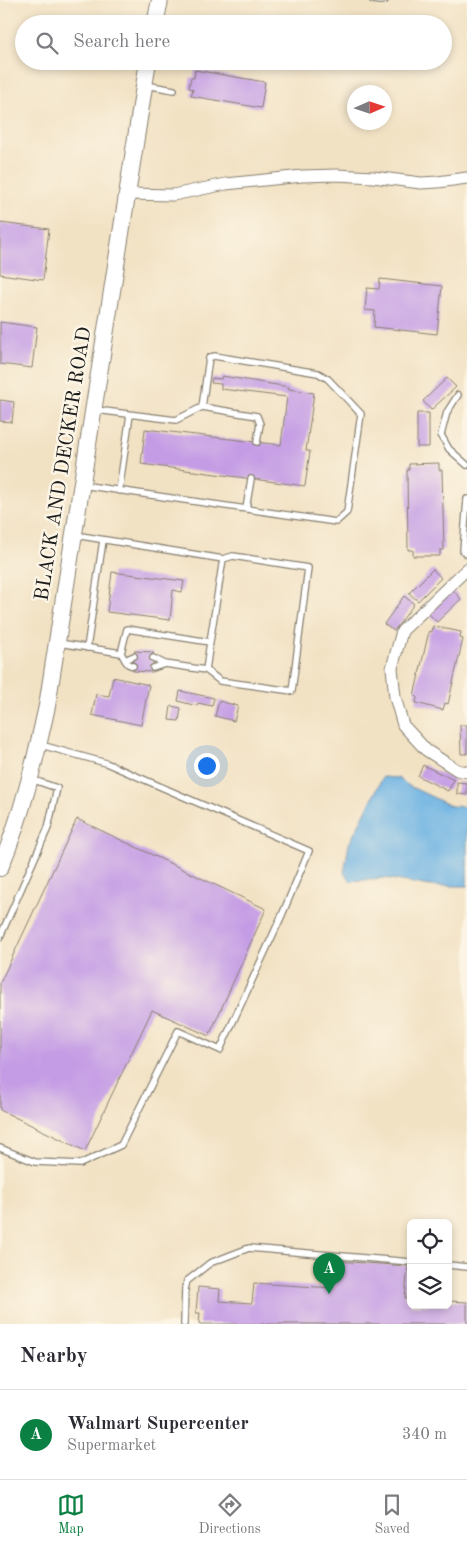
<!DOCTYPE html>
<html lang="en">
<head>
<meta charset="utf-8">
<style>
  body { margin:0; font-family:"Old Standard TT",serif; background:#f2f2f3; color:#2b2b33 }
  .controls { position:absolute; right:15px; bottom:15px; display:grid; overflow:hidden; border-radius:8px; box-shadow:0 2px 8px #0003 }
  .controls button { width:45px; height:45px; display:grid; place-items:center; padding:0; border:0; border-bottom:1px solid #e1e1e2; background:#fff; color:#2b2b33; font:25px sans-serif }
  .compass { position:absolute; left:347px; top:85px; width:45px; height:45px; border-radius:50%; background:#fff; box-shadow:0 2px 8px #0003; rotate:87deg }
  .you { position:absolute; left:206px; top:765px; width:18px; height:18px; margin:-12px; border:4px solid #fff; border-radius:50%; background:#1a73e8; box-shadow:0 0 0 8px #1a73e833 }
  .badge { display:grid; place-items:center; width:32px; height:32px; border-radius:50%; background:#0b8043; color:#fff; font-size:16px; font-weight:700 }
  .pin { position:absolute; translate:-50% -41px; filter:drop-shadow(0 1px 2px #0008) }
  .pin::after { content:''; position:absolute; top:26px; width:18px; height:15px; background:inherit; clip-path:polygon(0 0,100% 0,50% 100%) }
  .list { margin:0; padding:0; list-style:none }
  h2 { display:flex; justify-content:space-between; align-items:center; height:65px; margin:0; padding:0 20px; font-size:21px }
  h2 small { font-size:16px; font-weight:400; color:#7c7c81 }
  .list li { display:grid; grid-template-columns:32px 1fr auto; gap:15px; align-items:center; box-sizing:border-box; height:90px; padding:0 20px; border-top:1px solid #e1e1e2 }
  .list b { display:block; font-size:19px; white-space:nowrap }
  .list p { margin:0; font-size:16px; white-space:nowrap; color:#7c7c81 }
  .list em { font-size:16px; font-style:normal; color:#7c7c81 }
  .icon { flex:none; width:28px; height:28px; fill:none; stroke:currentColor; stroke-width:2; stroke-linecap:round; stroke-linejoin:round }
  .map { position:relative; flex:none; width:467px; height:1324px; overflow:hidden }
  .search { position:absolute; background:#fff; box-shadow:0 2px 8px #0003; left:15px; right:15px; top:15px; height:55px; display:flex; align-items:center; gap:12px; box-sizing:border-box; padding:0 18px; border-radius:28px; color:#7c7c81; font-size:19px }
  .sheet { height:155px; background:#fff }
  nav { display:flex; justify-content:space-around; align-items:center; box-sizing:border-box; height:70px; border-top:1px solid #e1e1e2; background:#fff; font-size:14px; color:#7c7c81 }
  nav a { display:grid; justify-items:center; gap:2px }
  nav .on { color:#0b8043 }
  .map>svg:first-child { display:block }
</style>
</head>
<body>
<div class="map">
<svg width="467" height="1324" viewBox="0 0 467 1324">
  <rect width="100%" height="100%" fill="#fcf5e5"/>
  <filter id="ink" filterUnits="userSpaceOnUse"><feTurbulence type="fractalNoise" baseFrequency=".02" numOctaves="2"/><feDisplacementMap in="SourceGraphic" scale="10" xChannelSelector="R" yChannelSelector="G"/><feConvolveMatrix kernelMatrix="1 2 1 2 8 2 1 2 1" color-interpolation-filters="sRGB"/></filter>
  <filter id="wash" filterUnits="userSpaceOnUse"><feTurbulence type="fractalNoise" baseFrequency=".0096" numOctaves="4" result="noise"/><feDisplacementMap in="SourceGraphic" scale="20" xChannelSelector="R" yChannelSelector="G"/><feGaussianBlur stdDeviation="1.12" result="paint"/><feColorMatrix in="noise" values="0 0 0 0 0 0 0 0 0 0 0 0 0 0 0 0 0 1.4 0 .05"/><feComposite in="paint" operator="in"/></filter>
  <g filter="url(#wash)">
    <rect width="100%" height="100%" fill="#f2e2c4"/>
    <path fill="#6cb2e3" stroke="#446780" d="M383 777 398 778 409 786 451 806 467 807V886H430L385 878 351 881 344 873 349 844Z"/>
    <g id="blocks">
      <path fill="#c49ce5" d="M195 70 265 82 261 108 191 96 193 89 189 88 191 77 194 78Z
        M0 223 49 229 43 280 0 274Z
        M380 279 442 286 437 334 374 327 375 311 365 310 367 288 379 289Z
        M0 322 37 327 32 368 0 364Z
        M222 376 289 387V389L314 393 306 451H310L305 486 141 464 145 429 281 445 287 397 221 389V384L211 383 212 378 221 379Z
        M447 378 456 387 431 410 423 401Z
        M0 400 14 402 12 422 0 421Z
        M417 413H429V447H417Z
        M439 463V470H442L444 550H440V556H413V550H408L407 470H409V464Z
        M433 569 441 578 418 601 409 593Z
        M112 572 184 581 182 592 173 590 170 620 107 612Z
        M453 590 461 599 437 622 428 613Z
        M404 596 414 604 394 631 384 624Z
        M433 626 461 632 460 638 463 639 448 704 445 703 443 710 416 703 417 697 414 696 429 631 432 632Z
        M134 651 153 652V672L133 671Z
        M113 677 149 685 141 725 92 715 96 694 109 696Z
        M180 691 214 698 212 706 198 703 197 706 178 701Z
        M219 701 238 706 234 721 215 716Z
        M171 706 181 708 179 721 169 720Z
        M460 725H467V754H461Z
        M423 765 454 780 448 791 418 776Z
        M457 782 467 783V795L457 794Z
        M77 819 266 909 209 1036 152 1010 85 1151 0 1110V983Z
        M335 1261 408 1266 405 1298 411 1299V1305H448V1301L467 1302V1324H199L200 1313H196L198 1287 220 1289 219 1301 252 1303 254 1283 333 1288Z"/>
    </g>
  </g>
  <g filter="url(#ink)">
    <use href="#blocks" fill-opacity="0" stroke="#877f70" stroke-width="1"/>
    <g fill="none" stroke-linecap="round" stroke-linejoin="round">
      <defs>
        <path id="service" d="M373 0 381 1 385 0
          M146 85 174 90
          M458 395 447 412 441 435 449 449 467 465
          M202 407 257 416 260 424 257 442
          M82 485 336 522 347 512 361 414 328 379 318 373 214 356 209 358 202 407 176 420 96 410
          M119 491 130 415
          M467 499 463 551 467 554
          M246 509 251 479
          M59 643 121 653 127 629 210 642 223 559 75 535
          M87 648 103 540
          M121 653 125 660 134 656
          M153 658 165 664 206 670 220 681 292 691 308 568 233 556 223 559
          M125 660 128 664 133 666
          M153 668 165 664
          M206 670 210 642
          M0 937 48 828 57 788 31 779
          M0 1148 35 1162 80 1164 121 1145 178 1031 220 1050 282 915 309 851 106 763 41 745
          M448 1265 467 1267
          M184 1324 185 1289 187 1281 210 1263 249 1248 411 1262"/>
        <path id="minor" d="M127 194 173 195 226 184 302 176 337 175 373 177 421 183 438 182 467 178
          M467 569 402 631 392 668 395 697 403 725 426 750 457 770 467 772"/>
        <path id="secondary" d="M155 24 160 0
          M0 868C22 816 35 761 47 706L148 61"/>
      </defs>
      <use href="#service" stroke="#877f70" stroke-width="8"/>
      <use href="#minor" stroke="#877f70" stroke-width="13"/>
      <use href="#secondary" stroke="#877f70" stroke-width="18"/>
      <use href="#service" stroke="#fff" stroke-width="5.5"/>
      <use href="#minor" stroke="#fff" stroke-width="11"/>
      <use href="#secondary" stroke="#fff" stroke-width="16"/>
    </g>
  </g>
  <g text-anchor="middle" dominant-baseline="central" stroke-width="5" stroke-linejoin="round" paint-order="stroke">
    <g font-size="20" fill="#1c1c1c" stroke="#fcf5e5">
      <text transform="translate(64 464) rotate(-81)">BLACK AND DECKER ROAD</text>
    </g>
  </g>
</svg>
<div class="controls">
<button><svg class="icon" aria-label="locate" viewBox="0 0 24 24"><circle cx="12" cy="12" r="6"/><path d="M12 2v4M12 18v4M2 12h4M18 12h4"/></svg></button>
<button><svg class="icon" aria-label="layers" viewBox="0 0 24 24"><path d="M12 4l9 5-9 5-9-5zM3 14l9 5 9-5"/></svg></button>
</div>
<svg class="compass" viewBox="-18 -18 36 36"><path d="M0-13l5 13h-10z" fill="#e53935"/><path d="M0 13l5-13h-10z" fill="#7c7c81"/></svg>
<div class="you"></div>
<div class="pin badge" style="left:329px;top:1294px">A</div>
<div class="search"><svg class="icon" aria-label="search" viewBox="0 0 24 24"><circle cx="10" cy="10" r="6"/><path d="M15 15l6 6"/></svg>Search here</div>
</div>
<section class="sheet">
<h2>Nearby<small></small></h2>
<ul class="list">
<li><span class="badge">A</span><div><b>Walmart Supercenter</b><p>Supermarket</p></div><em>340 m</em></li>
</ul>
</section>
<nav>
<a class="on"><svg class="icon" aria-label="map" viewBox="0 0 24 24"><path d="M3 6l6-2 6 2 6-2v14l-6 2-6-2-6 2zM9 4v14M15 6v14"/></svg>Map</a>
<a><svg class="icon" aria-label="directions" viewBox="0 0 24 24"><path d="M12 3l9 9-9 9-9-9zM9 14v-3h6M13 9l2 2-2 2"/></svg>Directions</a>
<a><svg class="icon" aria-label="saved" viewBox="0 0 24 24"><path d="M7 4h10v16l-5-4-5 4z"/></svg>Saved</a>
</nav>
</body>
</html>
